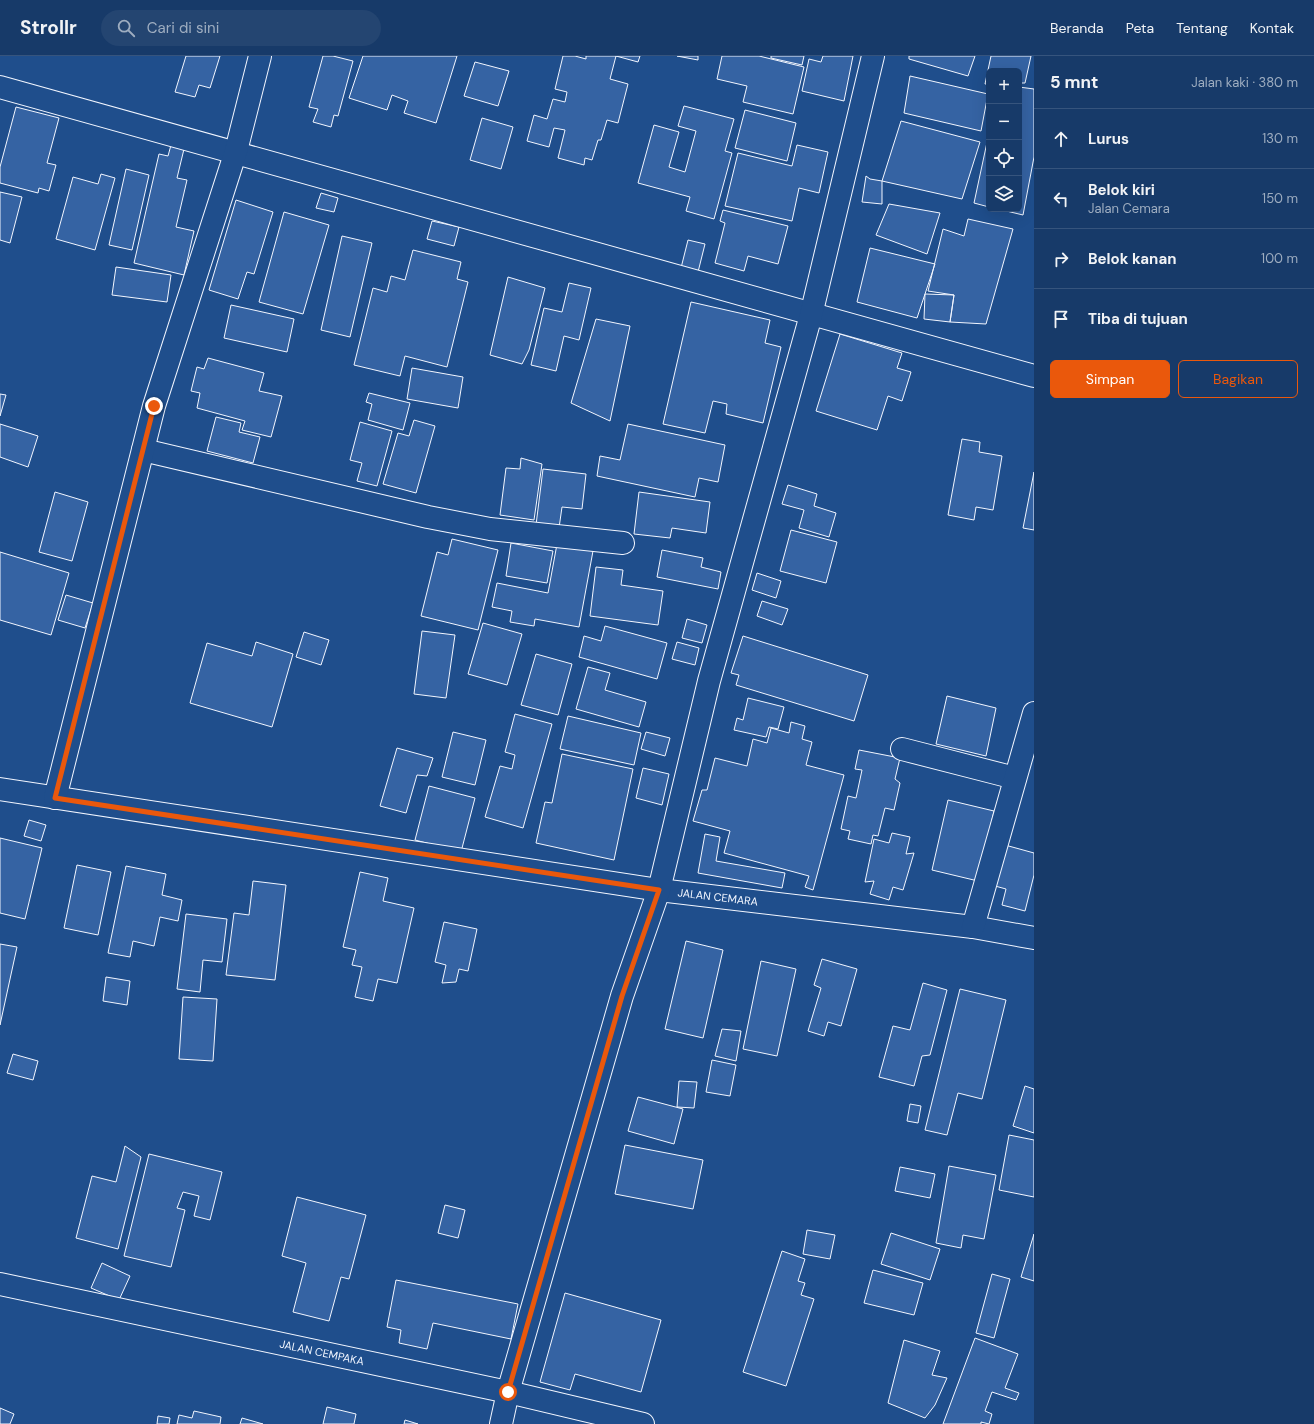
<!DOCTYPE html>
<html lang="id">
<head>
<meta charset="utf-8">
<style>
  body { margin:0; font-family:"DM Sans",sans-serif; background:#244571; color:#f1f3f6 }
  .controls { position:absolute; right:12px; top:12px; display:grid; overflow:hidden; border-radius:6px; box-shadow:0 4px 16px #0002 }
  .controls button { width:36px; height:36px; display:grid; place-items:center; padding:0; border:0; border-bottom:1px solid #36547d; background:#173a69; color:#f1f3f6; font:20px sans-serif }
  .stop { position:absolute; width:12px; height:12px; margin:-9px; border:3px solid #ea580c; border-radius:50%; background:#fff }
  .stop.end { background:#ea580c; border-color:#fff; box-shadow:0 1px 4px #0008 }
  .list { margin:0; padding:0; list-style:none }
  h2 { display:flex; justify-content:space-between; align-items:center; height:52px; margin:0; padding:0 16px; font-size:17px }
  h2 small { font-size:13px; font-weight:400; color:#9eadc0 }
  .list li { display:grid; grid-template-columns:26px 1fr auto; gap:12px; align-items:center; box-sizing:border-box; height:60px; padding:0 16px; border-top:1px solid #36547d }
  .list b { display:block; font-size:15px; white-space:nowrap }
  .list p { margin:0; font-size:13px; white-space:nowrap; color:#9eadc0 }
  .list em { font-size:13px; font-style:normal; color:#9eadc0 }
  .actions { display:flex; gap:8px; padding:12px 16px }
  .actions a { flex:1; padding:9px 0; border:1px solid #ea580c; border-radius:6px; text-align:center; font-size:14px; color:#ea580c }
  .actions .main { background:#ea580c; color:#fff }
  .icon { flex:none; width:22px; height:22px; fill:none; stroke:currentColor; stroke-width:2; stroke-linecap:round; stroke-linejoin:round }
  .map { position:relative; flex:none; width:1034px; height:1368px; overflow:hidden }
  header { display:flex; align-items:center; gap:24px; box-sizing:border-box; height:56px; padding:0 20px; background:#173a69; border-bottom:1px solid #36547d }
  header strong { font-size:19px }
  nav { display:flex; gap:22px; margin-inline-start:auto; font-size:14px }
  .search { width:280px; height:36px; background:#244571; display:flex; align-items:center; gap:10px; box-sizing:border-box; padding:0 14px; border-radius:22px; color:#9eadc0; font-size:15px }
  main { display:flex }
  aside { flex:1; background:#173a69 }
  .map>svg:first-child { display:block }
</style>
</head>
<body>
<header>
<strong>Strollr</strong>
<div class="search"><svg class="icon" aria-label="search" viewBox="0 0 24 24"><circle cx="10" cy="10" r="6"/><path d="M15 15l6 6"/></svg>Cari di sini</div>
<nav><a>Beranda</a><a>Peta</a><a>Tentang</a><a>Kontak</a></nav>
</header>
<main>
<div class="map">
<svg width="1034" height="1368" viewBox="0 0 1034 1368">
  <rect width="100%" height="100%" fill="#1f4e8c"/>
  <path fill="#3563a3" stroke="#f2f6ff" d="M186 0H220L210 32 199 29 195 41 175 36Z
    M323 0H333L353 5 338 60 334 59 331 71 313 66 318 53 309 51Z
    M363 0H457L436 67 404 57 408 45 392 39 387 54 349 42Z
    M563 0H575L586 3V0H640L638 6 616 0 610 23 628 28 618 67 607 64 601 84H598L592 104 585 102 584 109 558 102 565 74 554 72 549 91 527 85 534 59 547 63 553 43 565 46 567 36 555 33Z
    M677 0H698V4Z
    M722 0H759L804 11 793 58 743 46 747 30 717 23Z
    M771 0H804L802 9 771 2Z
    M823 0H853L844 45 802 35 809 3 821 6Z
    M909 0H975L968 20 909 3Z
    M991 0H1031L1025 27H1019V15H989V28H985Z
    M475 6 509 15 498 50 464 40Z
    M910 20 988 38 981 75 904 57Z
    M1019 31 1034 33V101L1023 159 998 153H1019Z
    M684 50 734 63 725 95 732 97 714 163 686 155 690 141 638 127 654 69 679 76 669 111 685 116 696 75 678 70Z
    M16 51 59 62 47 107 56 109 49 135 39 132 38 137 0 127V111Z
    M745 54 796 67 787 105 735 92Z
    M482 62 513 71 501 113 470 104Z
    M901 65 980 86 962 143 882 125Z
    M989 77V151L974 147Z
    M171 89 184 93 177 122 187 124 176 171 194 175 184 219 134 207 159 98 168 100Z
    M797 89 828 96 819 137 799 132 792 165 725 150 738 97 792 110Z
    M126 113 149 119 132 194 109 189Z
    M101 118 115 122 95 194 56 183 73 121 98 128Z
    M866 120 870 123 882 125V148L862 146Z
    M0 136 22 141 10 187 0 184Z
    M321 137 338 142 334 156 316 152Z
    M236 144 273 156 254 218 247 216 238 243 209 234Z
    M889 148 940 157 927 198 876 179Z
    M723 154 788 170 778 208 748 200 744 215 715 207 725 167 720 165Z
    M284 156 329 169 303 258 259 246Z
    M968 163 1013 173 986 268 950 266 954 239 928 235 943 173 964 180Z
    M432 165 459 171 454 190 427 183Z
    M342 180 372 187 350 281 321 274Z
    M688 184 705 188 698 216 681 212Z
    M870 192 935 208 917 262 857 246Z
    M413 194 461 206 457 223 468 226 447 311 405 300 400 320 354 309 373 232 387 236 391 220 405 224Z
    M116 211 171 219 167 246 112 239Z
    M508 221 545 232 529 294 522 308 490 299Z
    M569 227 591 232 579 284 564 280 556 315 531 309 544 252 562 256Z
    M925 238 954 239 950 266 924 263Z
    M691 246 770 264 765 287 781 291 763 367 726 358 727 348 713 345 705 377 663 368Z
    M231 249 294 263 287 296 224 282Z
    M596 263 630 270 610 365 571 347Z
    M840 278 902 297 897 312 911 316 902 345 888 340 877 374 816 355Z
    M208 302 264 317 259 335 282 340 271 381 242 374 245 365 197 352 200 337 191 335 197 311 204 313Z
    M412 312 463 321 458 352 407 343Z
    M369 337 410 347 403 374 368 364 372 348 366 346Z
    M0 338 6 339 0 360Z
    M216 361 241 367 239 376 260 381 253 407 207 395Z
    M414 364 435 370 416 437 383 428 398 377 409 380Z
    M360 366 392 375 377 430 357 425 362 407 350 404Z
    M0 368 38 380 28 411 0 401Z
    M628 368 725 389 718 426 699 422 695 441 597 420 600 400 620 404Z
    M962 383 980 386 979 396 1002 400 993 454 976 451 974 464 948 459Z
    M521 402 542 408 534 464 500 459 506 412 520 413Z
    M543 413 586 418 582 453 562 451 559 472 536 469Z
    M1034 416V474L1023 472Z
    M788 429 817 438 814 450 836 457 829 481 799 472 804 454 782 448Z
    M55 436 88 446 72 505 39 496Z
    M639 436 710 446 706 477 672 472 670 482 634 478Z
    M791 474 837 486 826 527 780 515Z
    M452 483 498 494 478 574 421 560 437 496 448 499Z
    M511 487 553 495 547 527 506 520Z
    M557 488 593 495 579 571 535 563 534 570 510 566 512 555 492 551 497 527 548 537Z
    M662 494 703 502 701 511 721 516 718 533 657 521Z
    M0 496 69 517 51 579 0 564Z
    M596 511 623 514 621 529 663 535 658 569 590 560Z
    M757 517 781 525 776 542 752 534Z
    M66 539 93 547 85 572 58 564Z
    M762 545 788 553 782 569 757 560Z
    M687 563 707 569 702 587 682 582Z
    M483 567 522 578 507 629 468 618Z
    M605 570 667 587 657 623 579 601 584 580 601 585Z
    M422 575 455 579 446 642 414 638Z
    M304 576 329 584 321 609 296 601Z
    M743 580 868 619 854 665 736 629 739 619 731 617Z
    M256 586 293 598 272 671 190 647 207 587 252 600Z
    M677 586 699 592 695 609 672 603Z
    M536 598 572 608 558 659 521 649Z
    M588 611 610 617 605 634 646 646 639 671 576 653Z
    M947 640 996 652 986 700 936 688Z
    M748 642 784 651 778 673 769 671 766 681 734 674 737 662 743 664Z
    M515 658 552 668 523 772 485 761 500 710 512 713 515 699 505 696Z
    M568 660 641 677 634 709 560 693Z
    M791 666 805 670 802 683 812 686 806 709 844 719 813 834 805 831 809 820 724 797 730 775 693 765 702 734H707L715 702 747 710 753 683 767 687 771 672 789 677Z
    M453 676 486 684 475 729 442 721Z
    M646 676 670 682 665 700 641 693Z
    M397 692 433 702 427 720 417 719 406 757 380 750Z
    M859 694 900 702 895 723 900 727 894 754 885 752 878 780 873 779 871 788 848 783 850 775 841 773 848 740 856 742 862 714 855 713Z
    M562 698 633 713 614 804 536 787 545 746 552 747Z
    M643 712 669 718 662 749 636 742Z
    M429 730 475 742 461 796 415 784Z
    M948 744 994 755 978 825 932 814Z
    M29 764 46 769 41 785 24 780Z
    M892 777 910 781 906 798 914 797 903 834 893 831 889 844 870 838 874 825 865 826 874 783 889 787Z
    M705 778 720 781 716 805 785 817 782 832 698 817Z
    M0 782 42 792 25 863 0 857Z
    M1005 789 1034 797V819L1025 855 1002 849 1006 833 995 830Z
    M77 809 111 816 98 879 64 872Z
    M126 810 166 818 162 839 182 844 178 865 160 861 154 890 133 885 130 901 108 897Z
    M360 816 388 822 383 845 414 852 397 927 378 923 373 945 355 941 362 911 352 909 356 894 343 891Z
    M253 825 286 829 275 924 226 919 234 857 249 859Z
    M186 858 227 863 222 906 203 904 200 936 177 933Z
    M444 866 477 873 468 915 459 913 456 926 442 927 446 909 435 906Z
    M686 885 723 894 703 982 665 973Z
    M0 888 17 891 0 969Z
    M822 903 857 913 841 970 828 966 824 980 808 975 821 932 814 929Z
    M761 905 796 913 777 1000 743 993Z
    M106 921 130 925 127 949 103 945Z
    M923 927 947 934 930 999 922 1000 914 1030 879 1021 893 970 910 974Z
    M960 933 1006 944 982 1043 958 1037 947 1079 925 1074Z
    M183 941 217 943 213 1005 179 1003Z
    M722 973 741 975 736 1005 715 1000Z
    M13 998 38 1005 33 1024 7 1017Z
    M712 1004 736 1009 730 1040 706 1036Z
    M679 1025 697 1026 694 1052 677 1051Z
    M1025 1030 1034 1033V1077L1013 1070Z
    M638 1041 683 1053 674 1088 628 1075Z
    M910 1048 921 1050 918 1067 907 1065Z
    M1009 1079 1034 1084V1141L999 1134Z
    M625 1089 703 1104 693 1153 615 1138Z
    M125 1090 141 1101 118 1193 76 1182 92 1120 116 1126Z
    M149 1098 222 1116 210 1164 194 1160 199 1140 183 1136 177 1152 185 1154 171 1211 124 1200Z
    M949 1110 996 1119 984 1183 963 1179 961 1192 936 1187Z
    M900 1111 935 1118 930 1142 895 1135Z
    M297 1141 366 1159 349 1223 341 1221 329 1265 293 1256 306 1207 282 1200Z
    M445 1149 465 1154 458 1182 438 1177Z
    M807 1174 835 1179 830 1203 803 1198Z
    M891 1177 940 1193 930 1224 881 1208Z
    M1034 1178V1225L1021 1221Z
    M782 1195 805 1203 798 1225 805 1227 801 1239 814 1243 786 1330 743 1316Z
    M102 1207 130 1220 119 1244 91 1232Z
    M873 1214 923 1227 914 1259 864 1247Z
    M992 1218 1010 1223 994 1282 976 1277Z
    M396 1224 518 1248 511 1283 433 1267 427 1293 399 1287 401 1274 387 1271Z
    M565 1237 661 1264 641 1336 575 1318 570 1334 540 1326Z
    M975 1282 1018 1298 1005 1332 1019 1337 1016 1344 992 1336 985 1355 992 1358 989 1368 981 1366V1368H943Z
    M904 1284 940 1295 932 1319 947 1322 935 1349 925 1362 888 1347Z
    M327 1351 356 1358 354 1368H323Z
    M0 1352 14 1358 10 1368H0Z
    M194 1355 221 1361 220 1368H177L179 1359 192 1362Z
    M158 1360 170 1362 169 1368H157Z
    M242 1362 263 1368H240Z
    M405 1364 418 1368H404Z"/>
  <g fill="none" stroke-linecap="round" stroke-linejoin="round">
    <defs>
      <g id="street">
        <path d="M0 31C345 125 689 225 1034 320"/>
        <path d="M143 394 428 461 490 473 623 487"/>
        <path d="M902 693 1015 722"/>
        <path id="s1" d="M0 733 659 834 973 871 1034 882"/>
        <path d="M55 742 154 350 236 95 260 0"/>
        <path d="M973 871 1034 657"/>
        <path id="s2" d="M0 1228 508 1336 643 1368"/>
        <path d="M501 1368 508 1336 622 940 659 834 709 625 811 259 873 0"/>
      </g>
    </defs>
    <use href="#street" stroke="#f2f6ff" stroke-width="24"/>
    <use href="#street" stroke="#1f4e8c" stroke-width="22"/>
  </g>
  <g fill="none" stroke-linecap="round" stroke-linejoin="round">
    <path stroke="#ea580c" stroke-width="5" d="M154 350 55 742 659 834 622 940 508 1336"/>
  </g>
  <g text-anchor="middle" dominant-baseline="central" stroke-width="3" stroke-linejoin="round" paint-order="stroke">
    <g font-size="11" fill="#f2f6ff" stroke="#1f4e8c">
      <text stroke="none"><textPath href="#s1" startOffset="726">JALAN CEMARA</textPath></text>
      <text stroke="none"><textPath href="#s2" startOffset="329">JALAN CEMPAKA</textPath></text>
    </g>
  </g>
</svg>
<div class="controls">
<button>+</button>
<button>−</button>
<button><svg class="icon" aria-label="locate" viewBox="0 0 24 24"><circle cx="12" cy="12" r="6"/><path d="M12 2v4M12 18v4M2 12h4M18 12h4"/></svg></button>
<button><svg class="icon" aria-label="layers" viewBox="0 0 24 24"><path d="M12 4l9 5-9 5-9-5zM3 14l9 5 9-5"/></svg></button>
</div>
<div class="stop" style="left:508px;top:1336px"></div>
<div class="stop end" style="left:154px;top:350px"></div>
</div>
<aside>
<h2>5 mnt<small>Jalan kaki · 380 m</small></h2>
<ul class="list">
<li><svg class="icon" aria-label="ahead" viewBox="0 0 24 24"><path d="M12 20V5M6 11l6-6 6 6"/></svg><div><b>Lurus</b></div><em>130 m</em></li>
<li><svg class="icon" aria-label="left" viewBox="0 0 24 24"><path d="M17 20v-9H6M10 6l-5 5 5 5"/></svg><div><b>Belok kiri</b><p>Jalan Cemara</p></div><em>150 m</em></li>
<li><svg class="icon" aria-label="right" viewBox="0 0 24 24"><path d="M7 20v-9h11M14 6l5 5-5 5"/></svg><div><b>Belok kanan</b></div><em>100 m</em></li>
<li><svg class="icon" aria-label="arrive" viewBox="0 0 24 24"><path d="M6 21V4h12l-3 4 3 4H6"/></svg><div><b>Tiba di tujuan</b></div></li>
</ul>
<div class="actions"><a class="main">Simpan</a><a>Bagikan</a></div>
</aside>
</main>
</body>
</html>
